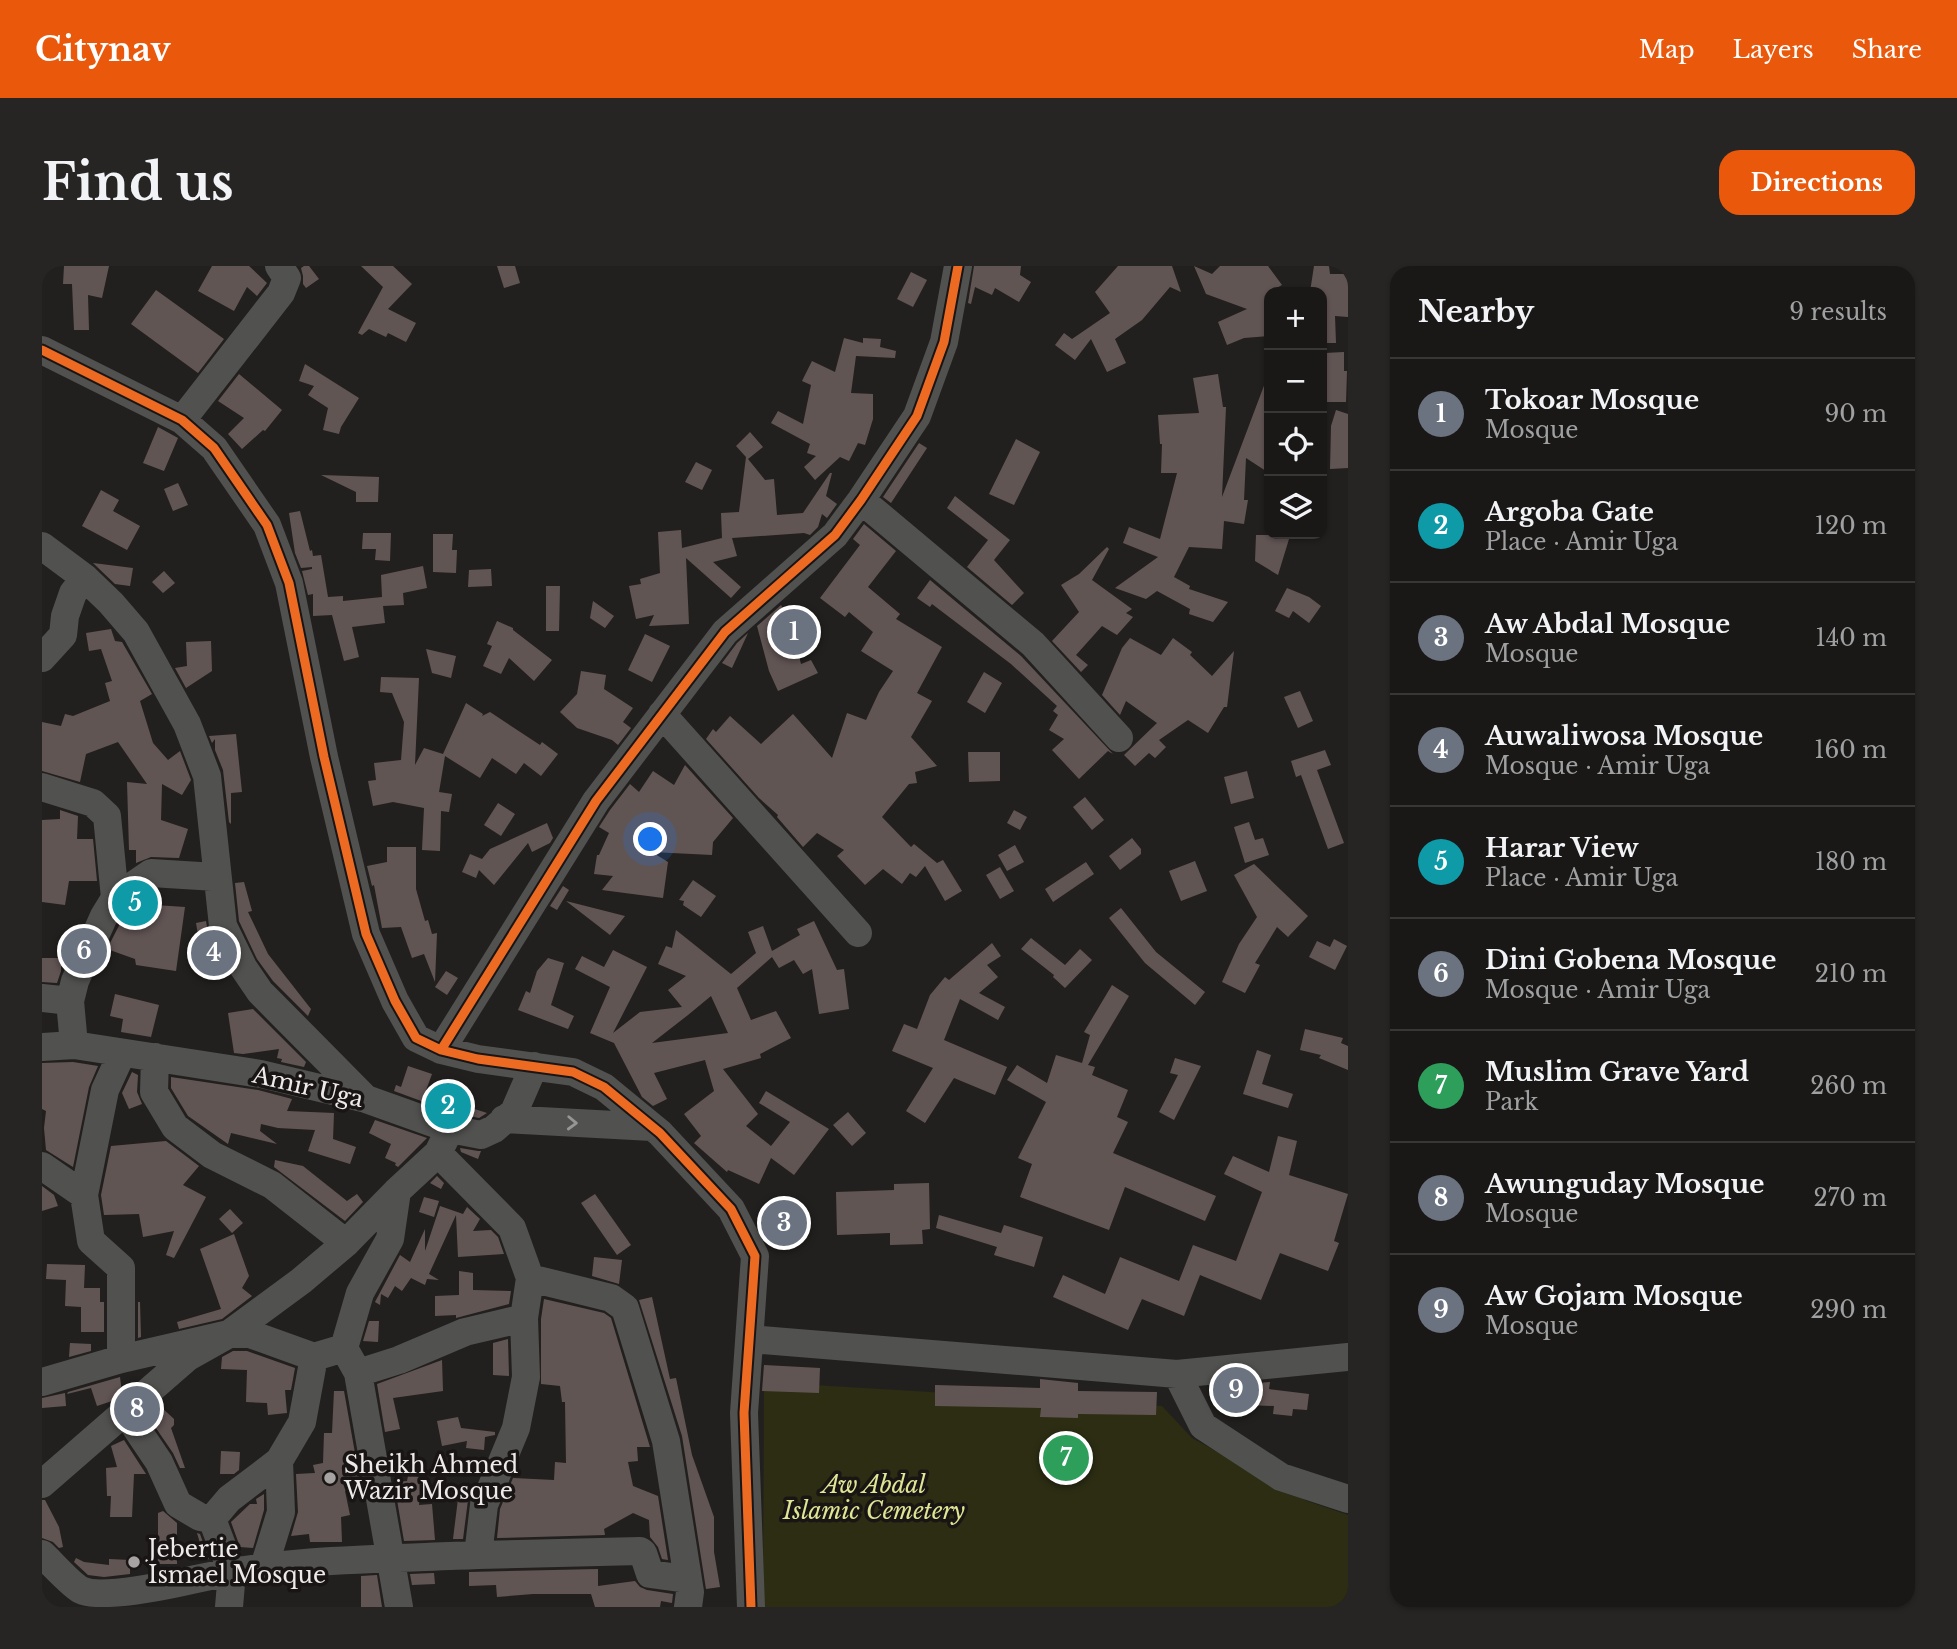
<!DOCTYPE html>
<html lang="en">
<head>
<meta charset="utf-8">
<style>
  body { margin:0; font-family:"Libre Baskerville",serif; background:#272523; color:#f1f3f6 }
  .controls { position:absolute; right:21px; top:21px; display:grid; overflow:hidden; border-radius:14px; box-shadow:0 2px 5px #0004 }
  .controls button { width:63px; height:63px; display:grid; place-items:center; padding:0; border:0; border-bottom:2px solid #383735; background:#1a1816; color:#f1f3f6; font:35px sans-serif }
  .you { position:absolute; left:609px; top:574px; width:24px; height:24px; margin:-18px; border:5px solid #fff; border-radius:50%; background:#1a73e8; box-shadow:0 0 0 10px #1a73e833 }
  .badge { display:grid; place-items:center; width:46px; height:46px; border-radius:50%; background:#ea580c; color:#fff; font-size:23px; font-weight:700 }
  .pin { position:absolute; translate:-50% -50%; border:4px solid #fff; box-shadow:0 2px 7px #0006 }
  .list { margin:0; padding:0; list-style:none }
  h2 { display:flex; justify-content:space-between; align-items:center; height:91px; margin:0; padding:0 28px; font-size:30px }
  h2 small { font-size:23px; font-weight:400; color:#9fa0a1 }
  .list li { display:grid; grid-template-columns:46px 1fr auto; gap:21px; align-items:center; box-sizing:border-box; height:112px; padding:0 28px; border-top:2px solid #383735 }
  .list b { display:block; font-size:26px; white-space:nowrap }
  .list p { margin:0; font-size:23px; white-space:nowrap; color:#9fa0a1 }
  .list em { font-size:23px; font-style:normal; color:#9fa0a1 }
  .icon { flex:none; width:38px; height:38px; fill:none; stroke:currentColor; stroke-width:2; stroke-linecap:round; stroke-linejoin:round }
  .map { position:relative; flex:none; width:1306px; height:1341px; overflow:hidden; border-radius:21px }
  header { display:flex; align-items:center; gap:42px; box-sizing:border-box; height:98px; padding:0 35px; background:#ea580c; color:#fff }
  header strong { font-size:33px }
  nav { display:flex; gap:38px; margin-inline-start:auto; font-size:24px }
  .intro { display:flex; align-items:center; justify-content:space-between; box-sizing:border-box; height:168px; padding:0 42px }
  h1 { margin:0; font-size:49px }
  .button { padding:18px 32px; border-radius:21px; background:#ea580c; color:#fff; font-size:24px; font-weight:700 }
  main { display:flex; gap:42px; padding:0 42px }
  aside { flex:1; background:#1a1816; border-radius:21px; box-shadow:0 2px 5px #0004 }
  .map>svg:first-child { display:block }
</style>
</head>
<body>
<header>
<strong>Citynav</strong>
<nav><a>Map</a><a>Layers</a><a>Share</a></nav>
</header>
<div class="intro"><h1>Find us</h1><a class="button">Directions</a></div>
<main>
<div class="map">
<svg width="1306" height="1341" viewBox="0 0 1306 1341">
  <rect width="100%" height="100%" fill="#22201e"/>
  <path fill="#2c2d13" d="M722 1116 1120 1140 1150 1172 1265 1235 1306 1249V1341H721Z"/>
  <path fill="#615554" fill-rule="evenodd" d="M22 0H67L60 32 46 29 47 64H32L30 18H21Z
    M170 0H207L225 17 215 30 205 21 192 45 156 25Z
    M262 0H267L277 13 264 22 261 18V10L259 2Z
    M319 0H351L370 18 346 43 374 57 364 76 346 67 344 71 327 63 320 69 316 67 341 21Z
    M455 0H473L478 17 462 22Z
    M932 0H979L978 9 989 16 977 36 953 22 950 29 933 21 929 38 926 37Z
    M1076 0H1130L1139 26 1128 21 1100 54 1073 73 1084 97 1065 106 1049 73 1033 94 1013 79 1022 67 1030 73 1068 47 1053 26Z
    M1152 0 1170 8 1178 0H1226L1240 19 1227 26V70L1202 72 1185 79 1176 56 1205 43 1164 28Z
    M1272 0H1287L1288 8H1306V51L1293 50 1294 77H1280V26H1268Z
    M869 6 885 14 871 41 855 33Z
    M114 24 182 73 156 107 89 58Z
    M802 72 821 77V72L839 73 838 81 854 85 853 92 814 90 809 127 831 128V153L823 179 816 177 807 195 798 191 773 214 762 201 774 190 765 187 768 178 729 157 736 145 761 158 769 119 760 115 770 95 793 106Z
    M1302 86V105H1305L1304 136H1282L1283 87Z
    M263 98 317 132 299 161 297 168 281 164 286 142 266 129 272 120 257 115Z
    M197 108 240 144 223 165 221 164 200 183 186 168 202 152 176 135Z
    M1176 108 1181 141H1184L1180 231 1226 109 1227 207 1204 192 1202 234H1206L1202 258 1182 255 1180 283 1147 281 1132 311 1148 320 1147 323 1186 336 1171 356 1147 348 1148 343 1115 325 1104 333 1073 322 1116 291 1081 277 1087 261 1118 273 1135 207H1119L1120 178H1118L1116 149 1157 147 1151 112Z
    M1294 144 1306 148V202L1288 203 1289 160Z
    M116 161 136 172 122 205 101 197Z
    M708 166 721 181 706 193 723 214 732 213 735 249 761 247 788 207H790L784 230 795 238 785 252 780 248 776 261 768 269 762 267 690 272 695 290 671 296 699 321 689 332 644 292 647 358 607 360 612 349 594 353 587 320 599 318 598 313 618 307 616 266 639 264 640 282 680 272 679 247 697 246 704 191 694 180Z
    M974 173 998 186 972 239 947 228Z
    M877 177 885 182 849 237 841 231Z
    M654 196 670 204 660 224 643 216Z
    M279 209 337 211 336 236H314V226Z
    M136 217 146 239 131 245 122 223Z
    M59 224 77 234 71 245 98 260 85 284 40 260Z
    M913 230 968 274 952 294 982 327 970 339 925 301 946 274 905 242Z
    M258 245 268 285 270 284 271 290 279 289 286 331 301 330V335L340 331 339 309 381 300 385 322 361 327 362 339 341 340 343 357 310 361 317 391 302 395 290 349 271 350V328L266 329 260 305 270 303V301L259 302 253 287 247 247Z
    M822 258 854 285 826 321 858 348 854 353 900 381 875 427 890 435 869 471 895 500 873 506 875 517 867 518 840 551 869 581 872 578 895 597 901 594 920 625 903 635 883 600 874 611 868 607 860 618 841 603 823 619 795 590 802 584 775 567 761 581 735 551 736 549 717 532 664 473 671 463 674 466 688 450 719 478 751 448 790 492 805 447 824 454 837 426 851 405 819 385 831 366 807 346 803 351 778 332 818 279 811 273Z
    M321 267H349L348 295 333 294 334 283H320Z
    M391 268H411L410 284H415L414 307 391 306Z
    M1214 269H1240V273H1247L1236 309 1213 295Z
    M1065 281 1067 283 1050 314 1090 343 1084 347 1091 351 1075 369 1060 360 1034 389 1046 399 1039 406 1010 375 1037 346 1019 319 1037 308Z
    M51 297 91 302 88 320 73 318Z
    M449 303 450 320 426 321 427 304Z
    M122 305 133 317 121 327 110 316Z
    M888 314 979 390 1071 488 1066 485 1037 513 1010 484 1022 473 1007 464 1016 449 1011 445 1015 440 969 398 890 338 888 341 875 332Z
    M504 320H518L517 365H504Z
    M1245 322 1267 331 1279 340 1267 357 1251 345 1247 352 1233 345Z
    M551 335 572 350 563 362 548 352Z
    M739 339 748 354 759 398 769 394 776 407 736 425 727 405 715 360Z
    M455 355 471 362V364L510 394 492 415 467 392 459 408 441 400 450 380 445 378Z
    M69 363 73 375 80 376 110 428 98 435 111 477 126 494 138 485 149 514 140 529 120 518 119 554 146 563 137 592 109 591 94 597V584H87L85 516 105 518 76 476 44 488 38 516 0 505V456L19 460 23 448 31 450 68 435 63 417 70 415 59 383 47 385 44 367Z
    M706 367 690 402 680 397 695 377Z
    M603 368 628 380 610 416 586 404Z
    M1088 372 1119 389 1131 372 1150 386 1148 389 1170 410 1192 385 1185 441H1182L1166 467 1146 454 1117 474 1124 481 1113 492 1107 487 1093 500 1082 489 1115 457 1084 435 1078 449 1060 429 1080 382Z
    M169 375 170 405 144 422 133 402 145 400 144 376Z
    M384 383 414 390 409 412 390 407Z
    M539 405 564 409 562 423 591 442 581 456 589 462 576 479 570 474 535 462 518 446 535 428Z
    M942 406 960 417 943 447 925 436Z
    M339 411 377 412 373 499 382 482 401 488 424 437 441 448 440 450 448 446 498 479 500 476 516 488 499 510 482 497 474 508 450 492 438 512 403 490 397 526 410 528 407 546 399 545 398 585 380 584 382 542 351 536 331 540 326 515 334 514 332 497 359 494 362 456 350 427 338 426Z
    M1258 425 1271 455 1256 462 1242 431Z
    M194 468 200 526 189 527V558L187 556 181 504 173 484V473L170 477 167 470Z
    M1283 484 1289 499 1275 504 1302 577 1286 583 1259 509 1254 511 1249 495Z
    M926 486H958V515L927 516Z
    M643 499 691 552 671 576 670 589 610 586 626 596 621 632 560 624 571 610 552 608 555 589H557L567 567 557 561 568 544 588 518 597 526 611 505 632 519Z
    M1205 505 1212 532 1189 538 1182 511Z
    M1043 531 1062 554 1050 564 1031 541Z
    M456 537 473 548 459 570 442 559Z
    M18 544 36 550 35 573H51L55 615H27L23 639 0 636V554L18 553Z
    M972 544 985 551 978 564 965 557Z
    M1207 556 1213 574 1221 572 1227 589 1203 597 1192 561Z
    M505 557 511 572 508 577 490 586 486 577 452 619 437 604 434 612 420 606 428 588 440 593 448 583Z
    M1090 572 1099 583V588L1078 604 1067 590Z
    M973 579 982 596 965 605 956 589Z
    M345 581H374V623L383 655 386 654 390 668 395 667 393 716 382 688 370 692 359 661 340 662 332 619 330 620 325 600 345 596Z
    M1153 595 1165 625 1139 635 1127 605Z
    M1044 596 1052 608 1011 636 1003 623Z
    M1212 598 1266 650 1246 671 1235 661 1213 697 1218 699 1203 727 1180 716 1197 678 1215 651 1192 609Z
    M958 601 972 625 958 633 944 609Z
    M651 614 674 630 659 651 641 639 642 635 637 634Z
    M202 616 210 645 206 646 226 688 269 743 266 750 231 715 215 693 197 655 193 617Z
    M521 620 527 624 515 644 508 640Z
    M113 625V639L143 641 134 705 94 699 93 693 65 683 84 646 89 647V641Z
    M524 635 583 650 568 669Z
    M1079 642 1114 686 1163 726 1153 739 1103 697 1067 652Z
    M164 655 166 667 179 695 161 698 154 657Z
    M772 655 795 704 802 703 807 743 777 748 770 703 761 708 752 694 737 702 730 691 695 722 709 754 734 745 749 772 718 788 719 792 681 803 716 848 704 860 729 880 748 856 717 837 724 825 787 863 752 909 729 892 717 918 686 904 685 906 652 877 659 870 642 848 672 825 663 794 612 807 625 833 611 840 600 831 572 777 548 767 568 721 533 703 540 690 562 701 571 684 605 701 571 767 598 746 640 741 626 724 644 710 616 698 624 680 630 682 634 664 689 708 714 687 706 666 721 660 730 685 758 669 755 663ZM669 730 686 767 610 777 646 749Z
    M989 672 1023 699 1038 683 1050 694 1023 722 1011 711 1012 709 979 683Z
    M1292 673 1305 680 1293 704 1267 691 1275 675 1288 681Z
    M950 677 959 690 945 699 956 711 937 727 963 741 956 754 918 733 902 774 965 801 953 829 912 812 883 857 864 845 891 802 850 785 862 758 875 763 888 729 903 711 907 714Z
    M0 692H19V705L15 717 0 716Z
    M506 692 522 697 509 739 532 750 526 763 476 744 484 725 488 727 495 705Z
    M404 705 416 712 405 729 393 721Z
    M1070 719 1087 730 1046 799 1053 801 1050 809 1086 824 1075 851 1086 856 1071 887 1174 930 1163 955 1083 921 1067 964 978 931 990 898 976 892 1004 836 965 814 975 799 1005 817 1014 789 1040 797 1048 769 1042 766Z
    M73 728 117 739 109 771 79 766 81 753 68 750Z
    M211 743 264 796 262 801 239 796 240 793 235 792 237 783 201 788 192 787 186 747Z
    M1263 763 1301 772 1299 777 1306 780V804L1277 792 1279 789 1258 784Z
    M1215 784 1229 789 1220 818 1251 828 1246 842 1201 828Z
    M1133 792 1159 800 1132 854 1117 846 1136 809 1128 807Z
    M31 796 56 800 47 821 31 901 4 884 2 862 4 845 0 843V797Z
    M366 800 390 808 383 827 445 847 437 852 412 847 352 825 354 819 359 821Z
    M90 806 96 809 95 826 100 838 87 843 80 827Z
    M129 811 216 824 250 833 245 845 292 847 291 873 314 881 308 898 266 885 273 864 236 862 219 858 218 865 235 878 189 867 186 878 146 850 129 822Z
    M806 846 824 867 810 880 791 859Z
    M333 854 385 872 356 901 353 899 354 897 343 892 349 878 327 867Z
    M1236 870 1255 875 1247 909 1306 928 1292 975 1297 977 1286 1005 1238 987 1219 1034 1158 1009 1142 1050 1100 1033 1086 1064 1011 1031 1021 1009 1063 1028 1078 991 1137 1015 1151 979 1194 995 1220 926 1182 908 1191 890 1227 906Z
    M124 875 157 900 141 919 164 931 132 992 124 989 132 965 101 971 97 948 62 949 59 929 69 880Z
    M418 882 436 885H439L436 893 419 886Z
    M233 894 261 900 305 935 315 928 321 936 303 955 232 901Z
    M395 910 402 917 399 923 388 917Z
    M887 917 888 963 880 964 881 978 848 979V967L795 969 794 926 852 924V918Z
    M0 920 12 929 16 940 0 945Z
    M553 928 589 979 575 989 539 937Z
    M382 931 397 935 392 951 377 946Z
    M398 940 421 948 425 941 438 953 431 965 449 964 456 971 462 988 416 991 414 949 387 1008 397 1014 385 1013 383 1019 369 1012 360 1025 353 1020 346 1032 339 1028 338 1039 333 1036 358 989 368 996 383 963V985Z
    M188 943 201 957 190 967 177 953Z
    M897 949 959 967 962 959 1001 971 992 1001 952 989 955 981 894 962Z
    M192 968 207 1010 200 1022 210 1030 180 1053 137 1063 135 1056 179 1043 158 983Z
    M552 991 580 994 577 1018 550 1010Z
    M5 998 43 999 42 1022H58V1036H62V1066H39V1041L23 1040 24 1014 4 1013Z
    M417 1005 431 1007V1024L469 1025 467 1038 414 1052V1049L393 1050V1030L417 1029Z
    M610 1031 628 1113 634 1112 650 1189 672 1251V1286L678 1321 664 1323 640 1170 597 1034Z
    M502 1033 562 1047 569 1052 608 1181H595L596 1195 586 1196 591 1220 616 1230 626 1294 620 1293 616 1281 608 1271 607 1254 591 1247 562 1263 563 1269 455 1272 458 1243 471 1212 512 1214 513 1196 524 1197 523 1136H520L518 1120 499 1118V1053Z
    M96 1036H98L99 1071 96 1072Z
    M327 1055H337L336 1076 321 1075Z
    M466 1073 467 1110 451 1109V1077Z
    M28 1077 49 1078V1085L27 1091Z
    M191 1085H205L253 1102 249 1124H243L245 1147 226 1149 225 1137 204 1136 205 1104 179 1103 180 1091Z
    M400 1094 401 1125 351 1132 358 1163 343 1166 335 1118Z
    M722 1099 778 1102 777 1127 720 1125Z
    M78 1111 80 1127 70 1135 55 1140 49 1122 25 1128 26 1126Z
    M998 1113 1036 1117V1125L1115 1126 1114 1149 1036 1148V1152L998 1151 999 1142 893 1140V1119L998 1122Z
    M1228 1116 1227 1123 1267 1128 1265 1144 1251 1143 1250 1150 1231 1148 1232 1140 1203 1139 1204 1118Z
    M292 1125H302L319 1221 303 1225 308 1249 299 1251 300 1276H268L267 1268 249 1270 256 1246 254 1208 273 1207 271 1199 281 1197 282 1167H290Z
    M23 1127 24 1140 0 1142V1132Z
    M117 1139 132 1153V1159L129 1162 143 1202H138L131 1187 105 1149Z
    M416 1151 419 1162 453 1166V1169L443 1171 442 1184 424 1182 425 1175 400 1180 395 1155Z
    M82 1174 104 1208H92L90 1251H68L69 1230H65L64 1202 75 1201 69 1180Z
    M179 1185 198 1186 197 1204 192 1208H178Z
    M366 1210 380 1211 377 1239 390 1238 393 1274 362 1275 352 1216 365 1215Z
    M222 1228V1244L211 1282 198 1281 189 1256 208 1238H215L214 1233Z
    M416 1233 426 1234 421 1273H411Z
    M0 1234H3L17 1261 21 1281 17 1282 11 1276 0 1272Z
    M121 1245 135 1257V1298H116V1247Z
    M155 1267 158 1268 167 1293 163 1294Z
    M34 1292 42 1296 67 1299V1293L88 1294V1308L62 1311 46 1309 32 1296Z
    M556 1303V1320L593 1315 598 1321 605 1324 631 1328 630 1337 619 1335 618 1341H553L549 1328H491L455 1331 454 1319 427 1320V1306Z
    M392 1307 393 1318 370 1319 368 1308Z
    M335 1309 340 1341H319V1310Z"/>
  <g fill="none" stroke-linecap="round" stroke-linejoin="round">
    <path stroke="#515150" stroke-width="28" d="M0 84 140 154 172 182 225 259 247 317 282 491 324 668 353 735 374 772 399 784 436 793 531 806 562 821 618 867 689 943 713 990 702 1147 709 1341
      M140 154 239 27 245 12 237 0
      M819 234 991 378 1077 472
      M0 280 43 312 69 337 94 366 145 458 165 510 181 660 201 701 218 726 324 833
      M0 392 21 369 23 350 31 327 43 312
      M620 448 816 667
      M0 521 51 537 65 550 73 632 62 650 33 715 28 735
      M73 632 109 607 174 611
      M0 732 28 735 32 779
      M0 781 32 779 219 808 324 833 408 863 439 869 452 863 472 846 492 800
      M399 784 554 535 683 366 793 269 819 234 875 150 902 76 916 0
      M113 791 112 826 133 861 170 889 230 919 304 977
      M462 853 610 861
      M408 863 396 887 470 962 488 1012 569 1032 583 1042 624 1175 648 1326 646 1341
      M0 900 42 929
      M355 925 348 973 318 1027 302 1082 316 1107 357 1341
      M488 1012 482 1052 484 1111 474 1162 442 1239 436 1289 598 1285 601 1287 608 1308 645 1313
      M708 1073 1135 1108 1306 1091
      M79 1093V1002L49 975 42 929 63 824 80 787
      M316 1107 357 1094 423 1066 482 1052
      M1135 1108 1161 1160 1239 1211 1306 1233
      M0 1116 79 1093 187 1068 259 1015 304 977 355 925 396 887
      M84 1147 117 1196 136 1238 158 1251 170 1253 190 1306 187 1341
      M0 1218 146 1091 187 1068H208L272 1091 302 1082
      M170 1253 187 1233 237 1195 260 1156 272 1091
      M0 1288C9 1296 29 1319 39 1324 58 1334 132 1318 154 1313 246 1292 343 1293 436 1289
      M222 1301 239 1246 237 1195"/>
    <defs>
      <path id="cycleway" d="M0 84 140 154 172 182 225 259 247 317 282 491 324 668 353 735 374 772 399 784 436 793 531 806 562 821 618 867 689 943 713 990 702 1147 709 1341
        M399 784 554 535 683 366 793 269 819 234 875 150 902 76 916 0"/>
    </defs>
    <use href="#cycleway" stroke="#191514" stroke-width="13"/>
    <use href="#cycleway" stroke="#ed6a23" stroke-width="9"/>
  </g>
  <defs><path id="oneway-chevron" d="M-2-3.5L2.5 0L-2 3.5" fill="none" stroke-width="1.6" stroke-linecap="round" stroke-linejoin="round" transform="scale(1.75)"/></defs>
  <use stroke="#979695" href="#oneway-chevron" transform="translate(530 857) rotate(2)"/>
  <g fill="#a6a3a2" stroke="#191514" stroke-width="2.5">
    <circle cx="288" cy="1212" r="7"/>
    <circle cx="92" cy="1296" r="7"/>
  </g>
  <g text-anchor="middle" dominant-baseline="central" stroke-width="7" stroke-linejoin="round" paint-order="stroke">
    <g font-size="23" fill="#edeae9" stroke="#191514">
      <text transform="translate(266 821) rotate(13)">Amir Uga</text>
    </g>
    <g font-size="23" fill="#edeae9" stroke="#191514" text-anchor="start">
      <text x="302" y="1199">Sheikh Ahmed<tspan x="302" dy="26">Wazir Mosque</tspan></text>
      <text x="106" y="1283">Jebertie<tspan x="106" dy="26">Ismael Mosque</tspan></text>
    </g>
    <g font-size="23" font-style="italic" fill="#e0e694" stroke="#191514">
      <text x="832" y="1219">Aw Abdal<tspan x="832" dy="26">Islamic Cemetery</tspan></text>
    </g>
  </g>
</svg>
<div class="controls">
<button>+</button>
<button>−</button>
<button><svg class="icon" aria-label="locate" viewBox="0 0 24 24"><circle cx="12" cy="12" r="6"/><path d="M12 2v4M12 18v4M2 12h4M18 12h4"/></svg></button>
<button><svg class="icon" aria-label="layers" viewBox="0 0 24 24"><path d="M12 4l9 5-9 5-9-5zM3 14l9 5 9-5"/></svg></button>
</div>
<div class="you"></div>
<div class="pin badge" style="left:752px;top:366px;background:#6b7280">1</div>
<div class="pin badge" style="left:406px;top:840px;background:#0f9aa8">2</div>
<div class="pin badge" style="left:742px;top:957px;background:#6b7280">3</div>
<div class="pin badge" style="left:172px;top:687px;background:#6b7280">4</div>
<div class="pin badge" style="left:93px;top:637px;background:#0f9aa8">5</div>
<div class="pin badge" style="left:42px;top:685px;background:#6b7280">6</div>
<div class="pin badge" style="left:1024px;top:1192px;background:#2e9e5b">7</div>
<div class="pin badge" style="left:95px;top:1143px;background:#6b7280">8</div>
<div class="pin badge" style="left:1194px;top:1124px;background:#6b7280">9</div>
</div>
<aside>
<h2>Nearby<small>9 results</small></h2>
<ul class="list">
<li><span class="badge" style="background:#6b7280">1</span><div><b>Tokoar Mosque</b><p>Mosque</p></div><em>90 m</em></li>
<li><span class="badge" style="background:#0f9aa8">2</span><div><b>Argoba Gate</b><p>Place · Amir Uga</p></div><em>120 m</em></li>
<li><span class="badge" style="background:#6b7280">3</span><div><b>Aw Abdal Mosque</b><p>Mosque</p></div><em>140 m</em></li>
<li><span class="badge" style="background:#6b7280">4</span><div><b>Auwaliwosa Mosque</b><p>Mosque · Amir Uga</p></div><em>160 m</em></li>
<li><span class="badge" style="background:#0f9aa8">5</span><div><b>Harar View</b><p>Place · Amir Uga</p></div><em>180 m</em></li>
<li><span class="badge" style="background:#6b7280">6</span><div><b>Dini Gobena Mosque</b><p>Mosque · Amir Uga</p></div><em>210 m</em></li>
<li><span class="badge" style="background:#2e9e5b">7</span><div><b>Muslim Grave Yard</b><p>Park</p></div><em>260 m</em></li>
<li><span class="badge" style="background:#6b7280">8</span><div><b>Awunguday Mosque</b><p>Mosque</p></div><em>270 m</em></li>
<li><span class="badge" style="background:#6b7280">9</span><div><b>Aw Gojam Mosque</b><p>Mosque</p></div><em>290 m</em></li>
</ul>
</aside>
</main>
</body>
</html>
